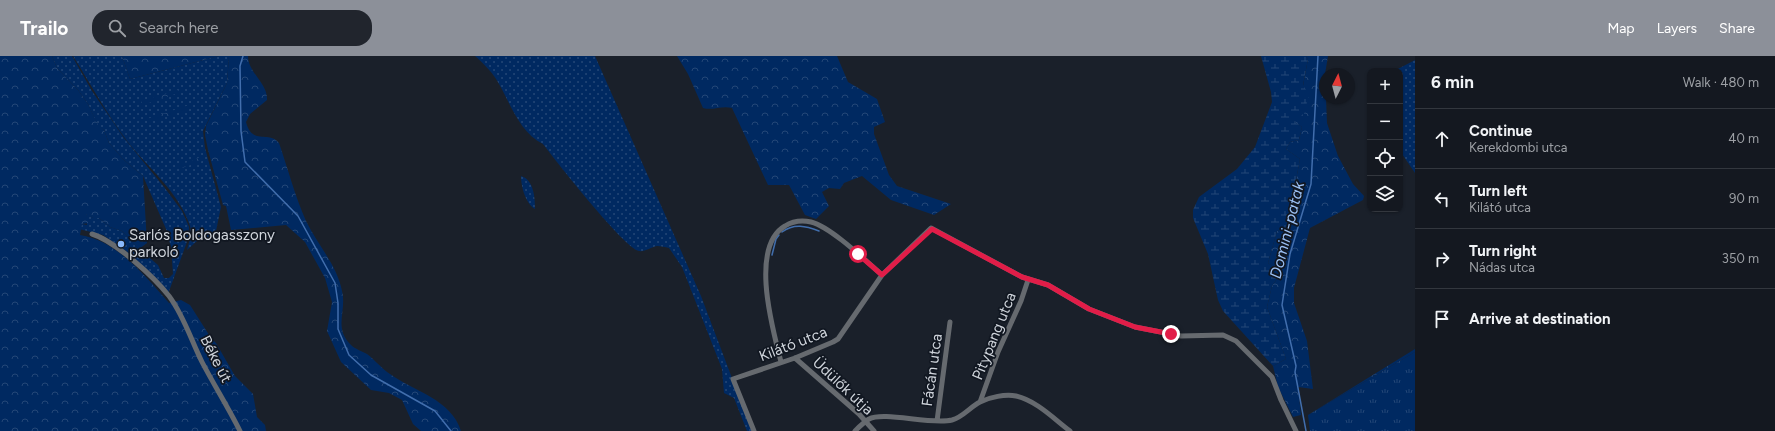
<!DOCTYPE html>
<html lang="en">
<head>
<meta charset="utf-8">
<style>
  body { margin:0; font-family:Figtree,sans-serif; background:#21252d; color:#f1f3f6 }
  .controls { position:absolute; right:12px; top:12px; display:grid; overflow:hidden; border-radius:8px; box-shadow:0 1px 3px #0004 }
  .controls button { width:36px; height:36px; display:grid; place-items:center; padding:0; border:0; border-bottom:1px solid #33373e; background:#141820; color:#f1f3f6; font:20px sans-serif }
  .compass { position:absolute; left:1319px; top:12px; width:36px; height:36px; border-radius:50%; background:#141820; box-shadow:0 1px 3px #0004; rotate:6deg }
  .stop { position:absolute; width:12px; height:12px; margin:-9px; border:3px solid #e11d48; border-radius:50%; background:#fff }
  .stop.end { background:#e11d48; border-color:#fff; box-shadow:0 1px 4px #0008 }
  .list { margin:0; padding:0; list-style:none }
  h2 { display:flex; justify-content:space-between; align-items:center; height:52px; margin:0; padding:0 16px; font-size:17px }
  h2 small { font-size:13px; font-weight:400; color:#9da0a5 }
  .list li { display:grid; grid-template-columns:26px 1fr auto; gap:12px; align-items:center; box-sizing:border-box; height:60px; padding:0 16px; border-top:1px solid #33373e }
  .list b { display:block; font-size:15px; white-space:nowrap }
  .list p { margin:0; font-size:13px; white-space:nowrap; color:#9da0a5 }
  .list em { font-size:13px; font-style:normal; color:#9da0a5 }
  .icon { flex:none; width:22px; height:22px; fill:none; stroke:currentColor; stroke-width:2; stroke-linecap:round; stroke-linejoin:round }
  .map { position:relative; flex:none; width:1415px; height:375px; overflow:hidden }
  header { display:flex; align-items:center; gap:24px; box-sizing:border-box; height:56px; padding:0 20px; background:#8c9099; color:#fff }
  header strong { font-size:19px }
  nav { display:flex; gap:22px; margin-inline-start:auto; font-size:14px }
  .search { width:280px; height:36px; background:#21252d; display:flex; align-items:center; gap:10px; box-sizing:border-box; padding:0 14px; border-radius:16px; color:#9da0a5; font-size:15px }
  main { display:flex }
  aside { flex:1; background:#141820 }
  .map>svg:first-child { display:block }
</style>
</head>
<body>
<header>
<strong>Trailo</strong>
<div class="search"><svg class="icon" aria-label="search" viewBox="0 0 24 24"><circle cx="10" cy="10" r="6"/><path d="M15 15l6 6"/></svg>Search here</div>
<nav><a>Map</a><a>Layers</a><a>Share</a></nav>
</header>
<main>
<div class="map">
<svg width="1415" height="375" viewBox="0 0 1415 375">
  <defs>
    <pattern id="grass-dots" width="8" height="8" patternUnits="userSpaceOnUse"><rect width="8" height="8" fill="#002961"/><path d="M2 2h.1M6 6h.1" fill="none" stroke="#244777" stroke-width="1.8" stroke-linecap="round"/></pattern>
    <pattern id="forest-crowns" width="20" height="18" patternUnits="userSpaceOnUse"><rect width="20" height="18" fill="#002961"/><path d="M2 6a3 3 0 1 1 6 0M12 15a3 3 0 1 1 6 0" fill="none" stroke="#244777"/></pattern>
    <pattern id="wetland-marsh" width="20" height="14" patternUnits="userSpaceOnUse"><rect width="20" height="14" fill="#002961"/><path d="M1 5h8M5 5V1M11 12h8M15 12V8" fill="none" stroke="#244777"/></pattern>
    <pattern id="park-tufts" width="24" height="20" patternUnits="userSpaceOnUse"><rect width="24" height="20" fill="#002961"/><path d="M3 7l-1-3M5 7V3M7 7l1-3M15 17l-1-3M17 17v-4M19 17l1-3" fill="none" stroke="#244777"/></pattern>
  </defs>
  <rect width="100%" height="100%" fill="#1a202a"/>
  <path fill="url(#grass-dots)" d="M52 0H72L92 35 124 82 164 131 182 155 189 171 188 183 168 238 126 195 103 179 79 173 82 168 87 169 86 159 88 157 93 162H99L110 171 122 175 139 193 158 209 164 222H169L173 218 171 191 166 173 143 120 124 104 109 87 104 74 98 70 88 48 78 34 57 12Z
    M73 0H122L130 23 219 0H229L227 27 203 75 205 92 221 151 216 175 211 180 197 185 187 194C189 186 192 177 190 170 179 136 148 112 127 85 107 58 91 29 73 0Z
    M475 0H595L701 240 752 375H747L734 342 724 337 722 313 682 211 669 192C665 191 661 190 657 190 651 191 645 196 639 195 625 193 555 104 543 88 520 77 511 49 499 28 494 18 484 8 475 0Z
    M1415 4V117L1400 95V15H1394Z
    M521 120C534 124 535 142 535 153 526 148 521 131 521 120Z"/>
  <path fill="url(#forest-crowns)" d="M0 0H52L57 12 78 34 88 48 98 69 104 74 109 87 124 104 143 120 147 187 139 193 122 175 110 171 99 162H93L88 158 86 159 89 167 82 168 80 179C118 185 145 220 169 247L181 244 190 249 211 282 216 287 235 320 253 338 257 361 265 369 266 375H0Z
    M122 0H219L130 23Z
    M229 0H248C248 17 268 27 267 44L250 58 246 66C252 90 269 74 279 87 288 113 295 140 306 165 317 188 337 209 342 235 347 255 333 272 351 289 355 293 362 295 367 298 375 304 381 312 390 318 415 336 451 343 461 375H421L413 368 402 344 389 337 371 334 341 306 327 275 332 246 325 222 305 186 286 169 231 174 226 150 223 149 208 94 205 79 206 70 227 27Z
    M677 0H837L848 26 877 43 885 66 874 71V78L889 119 897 130 951 148 934 159 891 144 862 120 844 127 840 133 829 132 822 136 829 150 816 163 805 159 789 129H768L732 52C722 49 713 55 703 52L688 18Z
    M1306 0H1328L1325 18 1327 67 1338 100 1353 128 1364 140 1363 144 1310 172 1294 232V247L1307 285 1313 333 1308 359 1415 293V296L1308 359 1313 333 1298 331 1301 359 1293 361 1278 331 1273 310 1286 303 1267 251 1272 230 1281 217 1268 207 1277 175 1291 169 1292 145 1300 103 1286 93 1290 86 1299 84 1302 71 1290 63 1303 30 1308 3Z
    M177 34 181 36 143 49 141 45Z
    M189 49V53L150 66 147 63Z
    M200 101 202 105 179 113 178 108 190 106Z"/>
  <path fill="url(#wetland-marsh)" d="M1261 0H1306L1308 3 1303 29 1309 39 1304 58 1291 63 1302 71 1299 84 1290 86 1286 93 1300 103 1292 145 1291 169 1277 175 1268 207 1281 217 1272 230 1267 251 1286 303 1273 310 1223 255 1218 244 1208 198 1193 162V154L1199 141 1237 113 1255 91 1272 46 1271 36Z"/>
  <path fill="url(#park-tufts)" d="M1415 296V375H1310L1308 359Z"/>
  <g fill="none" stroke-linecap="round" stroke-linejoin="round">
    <path stroke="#416ead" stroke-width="1.5" d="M243 0 240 10 241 75 245 106 298 160 335 227 338 247V273L349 299 371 319 435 355 451 375
      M782 176C794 167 806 170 819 175
      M772 199 776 183 779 179
      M1306 375 1295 316 1296 310 1282 249 1290 198 1311 128 1318 0"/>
    <path stroke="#666a6f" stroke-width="5" d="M92 178C115 185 154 221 169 240 184 260 191 284 202 306 214 329 228 351 240 375
      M795 302 859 358 874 375
      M781 306C773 274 749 191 785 170 793 165 802 164 811 166 831 171 866 205 882 219
      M980 346 998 296 1021 245 1028 224
      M937 365 950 266
      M754 375 733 323 795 302 833 286 838 283 882 219 931 172 1022 221 1048 229 1089 253 1135 271 1181 280 1223 279 1236 285 1272 321 1281 344 1296 375
      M855 375C859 371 864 366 869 363 884 355 930 369 952 364 963 361 970 351 980 346 990 341 1005 338 1016 340 1037 345 1054 363 1070 375"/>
  </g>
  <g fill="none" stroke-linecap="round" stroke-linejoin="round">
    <path stroke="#e11d48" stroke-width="5" d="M858 198 882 219 932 173 1022 221 1048 229 1089 253 1135 271 1171 278"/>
  </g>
  <circle fill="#8bbafc" stroke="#111721" stroke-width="1.5" cx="121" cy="188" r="4"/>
  <g text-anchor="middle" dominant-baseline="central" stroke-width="3.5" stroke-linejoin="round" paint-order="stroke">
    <g font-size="15" fill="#d0d5dc" stroke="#111721" text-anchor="start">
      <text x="129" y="179">Sarlós Boldogasszony<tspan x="129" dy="17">parkoló</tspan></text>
    </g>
    <g font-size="15" fill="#d0d5dc" stroke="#111721">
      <text transform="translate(994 280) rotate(-68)">Pitypang utca</text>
      <text transform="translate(793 288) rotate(-21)">Kilátó utca</text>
      <text transform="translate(216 303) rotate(63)">Béke út</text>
      <text transform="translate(932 314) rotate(-82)">Fácán utca</text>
      <text transform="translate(843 330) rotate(43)">Üdülők útja</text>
    </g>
    <g font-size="16" font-style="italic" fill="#9bc0f4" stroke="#111721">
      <text transform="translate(1287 174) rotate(-76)">Domini-patak</text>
    </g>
  </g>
</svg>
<div class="controls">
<button>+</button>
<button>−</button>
<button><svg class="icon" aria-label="locate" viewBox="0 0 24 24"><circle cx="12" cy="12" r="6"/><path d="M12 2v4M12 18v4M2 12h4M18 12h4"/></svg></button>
<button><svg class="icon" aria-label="layers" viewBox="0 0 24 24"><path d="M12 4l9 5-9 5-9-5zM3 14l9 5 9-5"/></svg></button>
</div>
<svg class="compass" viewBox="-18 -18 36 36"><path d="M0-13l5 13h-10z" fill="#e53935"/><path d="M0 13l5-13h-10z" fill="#9da0a5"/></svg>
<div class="stop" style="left:858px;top:198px"></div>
<div class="stop end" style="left:1171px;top:278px"></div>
</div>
<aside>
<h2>6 min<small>Walk · 480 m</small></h2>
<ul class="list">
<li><svg class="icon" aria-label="ahead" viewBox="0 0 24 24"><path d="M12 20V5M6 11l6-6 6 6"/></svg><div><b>Continue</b><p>Kerekdombi utca</p></div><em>40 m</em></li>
<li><svg class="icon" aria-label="left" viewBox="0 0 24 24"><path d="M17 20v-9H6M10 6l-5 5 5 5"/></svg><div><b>Turn left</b><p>Kilátó utca</p></div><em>90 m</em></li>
<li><svg class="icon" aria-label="right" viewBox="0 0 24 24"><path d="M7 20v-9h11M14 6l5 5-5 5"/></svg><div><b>Turn right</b><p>Nádas utca</p></div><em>350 m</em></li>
<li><svg class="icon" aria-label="arrive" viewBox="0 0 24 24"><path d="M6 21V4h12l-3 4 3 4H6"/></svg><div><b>Arrive at destination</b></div></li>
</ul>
</aside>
</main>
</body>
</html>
